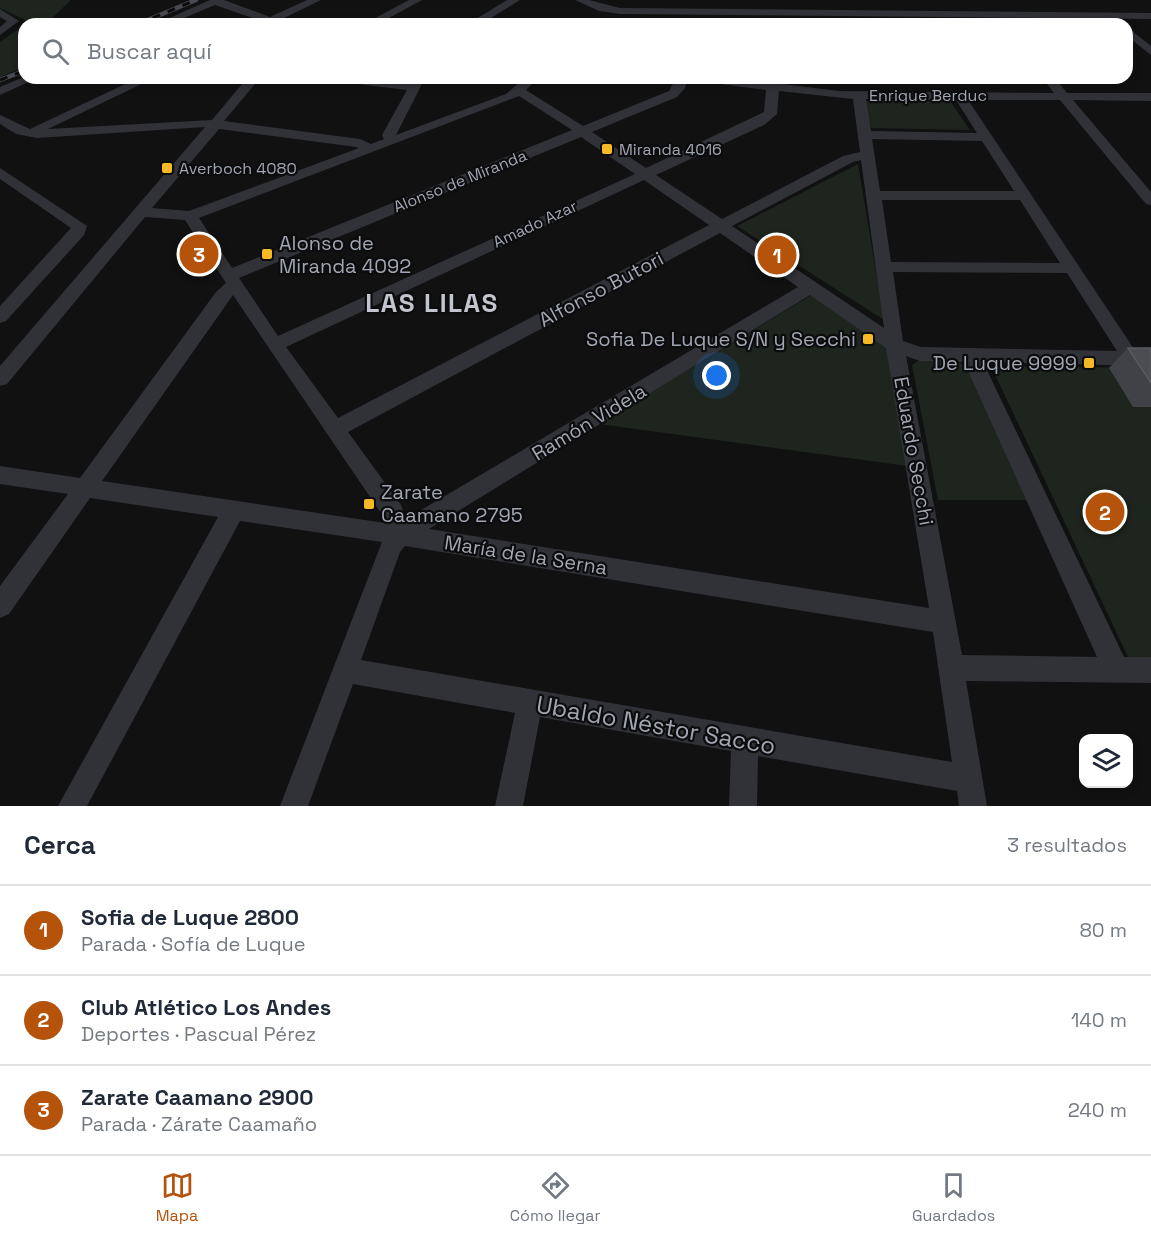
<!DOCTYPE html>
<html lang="es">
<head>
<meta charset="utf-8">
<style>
  body { margin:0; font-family:"Space Grotesk",sans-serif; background:#f6f6f7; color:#1f2937 }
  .controls { position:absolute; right:18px; bottom:18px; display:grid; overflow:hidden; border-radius:12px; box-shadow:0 3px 9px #0003 }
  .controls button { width:54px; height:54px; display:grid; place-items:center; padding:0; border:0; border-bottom:2px solid #e0e1e3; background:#fff; color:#1f2937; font:30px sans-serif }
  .you { position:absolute; left:717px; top:376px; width:21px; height:21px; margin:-15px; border:4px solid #fff; border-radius:50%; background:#1a73e8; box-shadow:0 0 0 9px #1a73e833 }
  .badge { display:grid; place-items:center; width:39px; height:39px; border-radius:50%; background:#b45309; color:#fff; font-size:20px; font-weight:700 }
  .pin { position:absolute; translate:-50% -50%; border:3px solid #fff; box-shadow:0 2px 6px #0006 }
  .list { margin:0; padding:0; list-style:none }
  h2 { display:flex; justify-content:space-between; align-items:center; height:78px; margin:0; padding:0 24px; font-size:26px }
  h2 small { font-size:20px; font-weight:400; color:#747a83 }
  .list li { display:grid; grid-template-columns:39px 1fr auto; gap:18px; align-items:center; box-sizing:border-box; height:90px; padding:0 24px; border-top:2px solid #e0e1e3 }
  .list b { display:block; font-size:22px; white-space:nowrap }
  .list p { margin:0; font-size:20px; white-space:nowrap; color:#747a83 }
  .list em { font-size:20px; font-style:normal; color:#747a83 }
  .icon { flex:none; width:33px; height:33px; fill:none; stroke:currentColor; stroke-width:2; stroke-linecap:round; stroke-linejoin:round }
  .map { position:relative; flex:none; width:1151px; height:806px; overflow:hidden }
  .search { position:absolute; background:#fff; box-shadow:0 3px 9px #0003; left:18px; right:18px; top:18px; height:66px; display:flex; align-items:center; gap:15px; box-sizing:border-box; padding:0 21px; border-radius:18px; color:#747a83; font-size:22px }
  .sheet { height:348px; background:#fff }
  nav { display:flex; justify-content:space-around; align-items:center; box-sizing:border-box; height:84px; border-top:2px solid #e0e1e3; background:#fff; font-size:16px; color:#747a83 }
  nav a { display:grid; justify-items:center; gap:3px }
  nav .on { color:#b45309 }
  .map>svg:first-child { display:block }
</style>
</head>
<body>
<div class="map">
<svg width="1151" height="806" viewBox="0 0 1151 806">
  <rect width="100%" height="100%" fill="#111112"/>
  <path fill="#1d251e" d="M0 0H71L46 24H26L29 22 0 8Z
    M24 25V67L0 77V42Z
    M863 101H950L970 130 871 128Z
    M858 164 884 320 737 226Z
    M813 294 893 351 915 467 599 424Z
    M920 360 958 362 974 369 1034 500H938L912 365Z
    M991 366 1151 368V657H1128Z"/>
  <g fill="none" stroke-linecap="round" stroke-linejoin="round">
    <path fill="#313237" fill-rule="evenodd" d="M210 0H224L270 17 307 0H321L280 20 286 24H260L261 21 215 5 170 24H156Z
      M409 0H422L378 24H364Z
      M507 0H520L481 24H468Z
      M575 0H589L620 8 1151 13V19L620 14 599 11Z
      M0 9 19 21 0 35V27L7 21 0 17Z
      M1127 27 1151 46V55L1127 36Z
      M24 77 37 78 0 95V87Z
      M138 78H154L48 129 212 120 247 78H260L224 121 360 139 371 144 384 139 382 135 407 90 341 82 335 78H371L410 83 413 78H425L396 135 506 94 525 78H538L526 90 583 126 669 91 676 78H688L685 88 677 97 592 132 646 168 764 112 766 90 705 82 699 78H734L839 91 1054 93 1042 78H1055L1067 93H1151V101L1073 100 1151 192V205L1146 204 1060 100H968L1136 352H1151V366L983 362 1124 657H1151V683L966 681 987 806H959L957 791 758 756 757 806H729L731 751 540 717 523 806H495L515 713 353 684 308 806H280L382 542 240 521 87 806H58L218 517 90 498 9 614 0 618V586L68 494 0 484V466L80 478 216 292 226 283 185 220 145 217 7 384 0 386V366L205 127 37 138 16 134 0 124V115L30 129ZM779 91 853 99 860 152 843 156 722 219 656 175 764 125 777 114ZM519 96 572 130 232 268 199 218ZM866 99 956 100 977 133 871 131ZM219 129 356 147 359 148 189 211 152 208ZM581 137 635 174 278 336 239 278ZM872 139 982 141 1014 191H880ZM861 160 884 328 732 226 853 162ZM644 180 709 225 338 418 286 347ZM882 200H1020L1060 263 891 262ZM720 233 798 287 406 519 401 505 348 432ZM893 272 1067 273 1117 351 921 347 903 341ZM233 295 383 516 385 523 102 481ZM810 295 886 348 929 608 429 529ZM906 356 920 361 964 362 1097 657 962 655ZM405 546 933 632 952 762 361 660 400 552Z
      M0 168 87 226 84 235 6 321 0 323V306L71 228 0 179Z"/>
    <defs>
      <path id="rail" d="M138 24 196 0
        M0 80 24 71"/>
    </defs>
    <use href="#rail" stroke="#484a50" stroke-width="4.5"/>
    <use href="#rail" stroke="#0c0c0d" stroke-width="3" stroke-dasharray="8" stroke-linecap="butt"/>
  </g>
  <path fill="#414247" d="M1128 348H1151V407H1133L1109 368Z"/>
  <path fill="#4c4c53" stroke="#595a62" stroke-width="1.5" d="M1128 348H1151V383Z"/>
  <g fill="#f5b926" stroke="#0c0c0d" stroke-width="2">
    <rect x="601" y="143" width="12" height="12" rx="3"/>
    <rect x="161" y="162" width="12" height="12" rx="3"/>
    <rect x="261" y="248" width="12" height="12" rx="3"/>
    <rect x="862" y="333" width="12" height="12" rx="3"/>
    <rect x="1083" y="357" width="12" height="12" rx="3"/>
    <rect x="363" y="498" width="12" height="12" rx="3"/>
  </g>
  <g text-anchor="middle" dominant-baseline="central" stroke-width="4.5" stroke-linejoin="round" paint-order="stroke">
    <g font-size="16" fill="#a1a6b3" stroke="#0c0c0d">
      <text x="928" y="95">Enrique Berduc</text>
      <text transform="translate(460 181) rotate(-22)">Alonso de Miranda</text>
      <text transform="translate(535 224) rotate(-25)">Amado Azar</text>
    </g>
    <g font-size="16" fill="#a1a6b3" stroke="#0c0c0d" text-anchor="start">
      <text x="619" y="149">Miranda 4016</text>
      <text x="179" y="168">Averboch 4080</text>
    </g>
    <g font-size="20" fill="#a1a6b3" stroke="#0c0c0d" text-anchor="start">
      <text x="279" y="243">Alonso de<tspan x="279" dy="23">Miranda 4092</tspan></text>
      <text x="856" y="339" text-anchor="end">Sofia De Luque S/N y Secchi</text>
      <text x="1077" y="363" text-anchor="end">De Luque 9999</text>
      <text x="381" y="492">Zarate<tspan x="381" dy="23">Caamano 2795</tspan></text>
    </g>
    <g font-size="20" fill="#a1a6b3" stroke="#0c0c0d">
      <text transform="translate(601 289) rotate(-28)">Alfonso Butori</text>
      <text transform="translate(589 422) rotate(-31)">Ramón Videla</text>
      <text transform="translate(914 451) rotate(80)">Eduardo Secchi</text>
      <text transform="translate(526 555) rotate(9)">María de la Serna</text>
    </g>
    <g font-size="24" fill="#a1a6b3" stroke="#0c0c0d">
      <text transform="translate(656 725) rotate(10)">Ubaldo Néstor Sacco</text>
    </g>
    <g font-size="26" font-weight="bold" letter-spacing="1.5" fill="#c2c5cf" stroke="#0c0c0d">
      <text x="432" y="303">LAS LILAS</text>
    </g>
  </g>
</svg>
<div class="controls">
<button><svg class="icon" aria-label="layers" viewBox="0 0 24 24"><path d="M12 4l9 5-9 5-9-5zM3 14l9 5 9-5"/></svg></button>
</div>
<div class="you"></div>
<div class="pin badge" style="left:777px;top:255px">1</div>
<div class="pin badge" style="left:1105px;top:512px">2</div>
<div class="pin badge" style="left:199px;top:254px">3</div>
<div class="search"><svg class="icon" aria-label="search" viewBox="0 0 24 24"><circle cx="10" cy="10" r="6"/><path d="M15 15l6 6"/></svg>Buscar aquí</div>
</div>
<section class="sheet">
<h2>Cerca<small>3 resultados</small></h2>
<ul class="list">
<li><span class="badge">1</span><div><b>Sofia de Luque 2800</b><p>Parada · Sofía de Luque</p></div><em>80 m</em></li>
<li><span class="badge">2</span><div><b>Club Atlético Los Andes</b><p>Deportes · Pascual Pérez</p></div><em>140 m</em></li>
<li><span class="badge">3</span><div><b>Zarate Caamano 2900</b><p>Parada · Zárate Caamaño</p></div><em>240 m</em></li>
</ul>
</section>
<nav>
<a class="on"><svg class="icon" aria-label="map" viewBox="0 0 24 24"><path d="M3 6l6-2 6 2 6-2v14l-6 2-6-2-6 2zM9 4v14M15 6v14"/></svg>Mapa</a>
<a><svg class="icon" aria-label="directions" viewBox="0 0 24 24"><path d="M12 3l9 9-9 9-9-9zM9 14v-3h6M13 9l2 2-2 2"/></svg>Cómo llegar</a>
<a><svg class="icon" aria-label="saved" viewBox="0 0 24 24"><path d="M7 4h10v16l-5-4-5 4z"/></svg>Guardados</a>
</nav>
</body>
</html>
